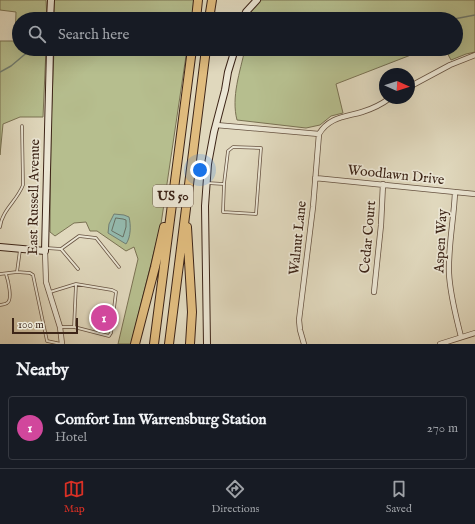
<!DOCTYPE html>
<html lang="en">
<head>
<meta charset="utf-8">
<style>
  body { margin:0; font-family:"IM FELL English",serif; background:#242831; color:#f1f3f6 }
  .compass { position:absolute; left:379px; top:68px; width:36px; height:36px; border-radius:50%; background:#171b24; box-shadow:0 4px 16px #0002; rotate:93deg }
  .scale { position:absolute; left:12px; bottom:10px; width:66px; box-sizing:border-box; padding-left:4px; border:2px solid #3d2518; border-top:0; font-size:11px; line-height:14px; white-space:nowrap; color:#3d2518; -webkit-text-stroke:3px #ebe6d4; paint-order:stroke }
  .you { position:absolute; left:200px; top:170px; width:14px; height:14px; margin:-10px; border:3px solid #fff; border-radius:50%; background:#1a73e8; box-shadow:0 0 0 6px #1a73e833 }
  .badge { display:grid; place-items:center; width:26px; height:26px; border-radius:50%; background:#d93025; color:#fff; font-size:13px; font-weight:700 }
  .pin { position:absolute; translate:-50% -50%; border:2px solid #fff; box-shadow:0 1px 4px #0006 }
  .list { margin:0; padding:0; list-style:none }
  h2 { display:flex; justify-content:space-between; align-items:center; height:52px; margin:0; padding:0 16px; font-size:17px }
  h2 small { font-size:13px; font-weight:400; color:#9ea1a6 }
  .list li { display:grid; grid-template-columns:26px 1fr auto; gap:12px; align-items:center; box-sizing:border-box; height:64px; margin:0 8px 8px; padding:0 8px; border:1px solid #363941; border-radius:4px }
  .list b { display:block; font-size:15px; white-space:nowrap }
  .list p { margin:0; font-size:13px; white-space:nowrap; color:#9ea1a6 }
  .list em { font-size:13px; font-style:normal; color:#9ea1a6 }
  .icon { flex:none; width:22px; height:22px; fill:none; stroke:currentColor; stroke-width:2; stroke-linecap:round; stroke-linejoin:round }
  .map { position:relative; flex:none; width:475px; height:344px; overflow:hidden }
  .search { position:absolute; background:#171b24; box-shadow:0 4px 16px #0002; left:12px; right:12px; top:12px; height:44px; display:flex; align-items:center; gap:10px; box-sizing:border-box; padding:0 14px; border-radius:22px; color:#9ea1a6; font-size:15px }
  .sheet { height:124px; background:#171b24 }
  nav { display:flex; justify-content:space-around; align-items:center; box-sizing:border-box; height:56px; border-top:1px solid #363941; background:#171b24; font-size:11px; color:#9ea1a6 }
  nav a { display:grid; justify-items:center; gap:2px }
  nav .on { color:#d93025 }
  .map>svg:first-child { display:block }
</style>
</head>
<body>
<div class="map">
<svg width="475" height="344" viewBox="0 0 475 344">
  <rect width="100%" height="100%" fill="#e0d8bd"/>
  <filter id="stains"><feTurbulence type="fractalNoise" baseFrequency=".005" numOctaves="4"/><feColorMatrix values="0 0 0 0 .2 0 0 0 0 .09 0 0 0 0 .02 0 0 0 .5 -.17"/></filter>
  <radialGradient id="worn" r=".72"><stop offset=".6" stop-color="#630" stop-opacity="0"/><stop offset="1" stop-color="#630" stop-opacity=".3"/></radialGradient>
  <path fill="#b6be8e" stroke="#7a7253" d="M0 0H46L47 19H19V49H46L43 117H20L3 124 0 155V41H15L16 12 0 10Z
    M54 0H194L192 19H54Z
    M258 0H475V52L466 54 451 60 445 49H456V19H246L247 14Z
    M54 49H187L161 224 131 344H118L138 259 134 247 126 251 97 231H90L86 222 74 223 55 236 50 232 51 125Z
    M245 49H415L416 53 336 84 343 113 331 116 320 125 306 128 237 120C231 97 240 72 245 49Z"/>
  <path fill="#94baae" stroke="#717e72" d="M114 214 124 215 129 217C131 225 131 237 126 244L108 233 109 224Z"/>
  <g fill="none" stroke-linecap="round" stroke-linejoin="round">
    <path stroke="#687063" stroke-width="1" d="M116 218 123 219 126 220V227L123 237 112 231Z"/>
    <path stroke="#717e72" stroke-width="1.5" d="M357 19 373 14 416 19
      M423 19 436 18 454 19 475 15
      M60 49H66
      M0 72 11 66 30 50 43 49"/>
    <defs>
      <path id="lane" d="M207 183 224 184 223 212 256 214 261 148 233 147 228 151 224 184
        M0 227C2 210 17 201 23 185L22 126
        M46 248 61 249 79 236 96 238 119 267
        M61 249 78 269
        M17 272 30 273 33 275 47 341 61 344
        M0 274 17 272 20 250
        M50 292 76 284 112 290 116 292 111 333 109 336 74 327H61
        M0 305C0 305 6 304 7 303 13 300 8 280 6 274
        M74 327 76 284"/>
      <path id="street" d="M409 87 450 65 475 55
        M216 125 319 134C329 117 345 117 362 112 372 109 382 104 390 98
        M315 178 475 194
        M455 192C454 219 448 246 449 273 450 295 456 316 461 337
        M45 251 46 282 60 327 62 344
        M374 292 381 225 383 184
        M304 344 300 330 299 320 313 207 319 134
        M440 344 475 333"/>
      <path id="secondary" d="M50 19 51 0
        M243 19 246 12 257 0
        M0 247 45 251 50 49
        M207 344 205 206 208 164 214 132 225 90 228 72 235 49"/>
      <path id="highway" d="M196 19 198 0
        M209 19 212 0
        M187 227 192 312 190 344
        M135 344 155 267 164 227
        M154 344 192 49
        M169 344 206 49"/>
    </defs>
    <use href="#lane" stroke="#665241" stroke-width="3.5"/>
    <use href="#street" stroke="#665241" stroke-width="6"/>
    <use href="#secondary" stroke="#3d2518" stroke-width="8"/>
    <use href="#highway" stroke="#3d2518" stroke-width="10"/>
    <use href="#lane" stroke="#ebe6d4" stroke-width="2"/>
    <use href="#street" stroke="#ebe6d4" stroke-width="4.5"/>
    <use href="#secondary" stroke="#ebe6d4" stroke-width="6"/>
    <use href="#highway" stroke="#e0bc7e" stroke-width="8"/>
  </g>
  <g text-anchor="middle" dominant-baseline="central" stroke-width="3.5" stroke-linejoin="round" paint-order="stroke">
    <rect fill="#ebe6d4" stroke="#715f50" stroke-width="1" x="153" y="185" width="40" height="22" rx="3"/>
    <g font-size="13" font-weight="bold" fill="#3d2518">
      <text x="173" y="196">US 50</text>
    </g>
    <g font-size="14" fill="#3d2518" stroke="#ebe6d4">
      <text transform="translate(396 175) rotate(6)">Woodlawn Drive</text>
      <text transform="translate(34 197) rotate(-89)">East Russell Avenue</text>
      <text transform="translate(368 237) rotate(-85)">Cedar Court</text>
      <text transform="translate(298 238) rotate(-84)">Walnut Lane</text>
      <text transform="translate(441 241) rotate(-87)">Aspen Way</text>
    </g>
  </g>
  <rect width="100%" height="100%" filter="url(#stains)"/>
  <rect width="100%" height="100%" fill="url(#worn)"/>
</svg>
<svg class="compass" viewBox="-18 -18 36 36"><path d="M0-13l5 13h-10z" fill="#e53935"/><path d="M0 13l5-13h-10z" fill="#9ea1a6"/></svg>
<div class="scale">100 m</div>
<div class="you"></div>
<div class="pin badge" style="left:104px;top:318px;background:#d1479c">1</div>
<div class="search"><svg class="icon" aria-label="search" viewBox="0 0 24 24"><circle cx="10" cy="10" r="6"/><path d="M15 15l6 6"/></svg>Search here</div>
</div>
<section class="sheet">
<h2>Nearby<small></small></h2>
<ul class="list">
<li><span class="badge" style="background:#d1479c">1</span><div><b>Comfort Inn Warrensburg Station</b><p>Hotel</p></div><em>270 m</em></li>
</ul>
</section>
<nav>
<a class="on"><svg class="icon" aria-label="map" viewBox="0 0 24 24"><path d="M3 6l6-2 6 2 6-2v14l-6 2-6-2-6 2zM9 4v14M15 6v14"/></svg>Map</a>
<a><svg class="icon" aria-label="directions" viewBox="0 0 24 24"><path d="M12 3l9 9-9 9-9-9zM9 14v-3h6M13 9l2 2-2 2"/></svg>Directions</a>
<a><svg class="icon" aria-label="saved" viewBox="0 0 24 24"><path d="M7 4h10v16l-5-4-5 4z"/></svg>Saved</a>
</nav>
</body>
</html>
